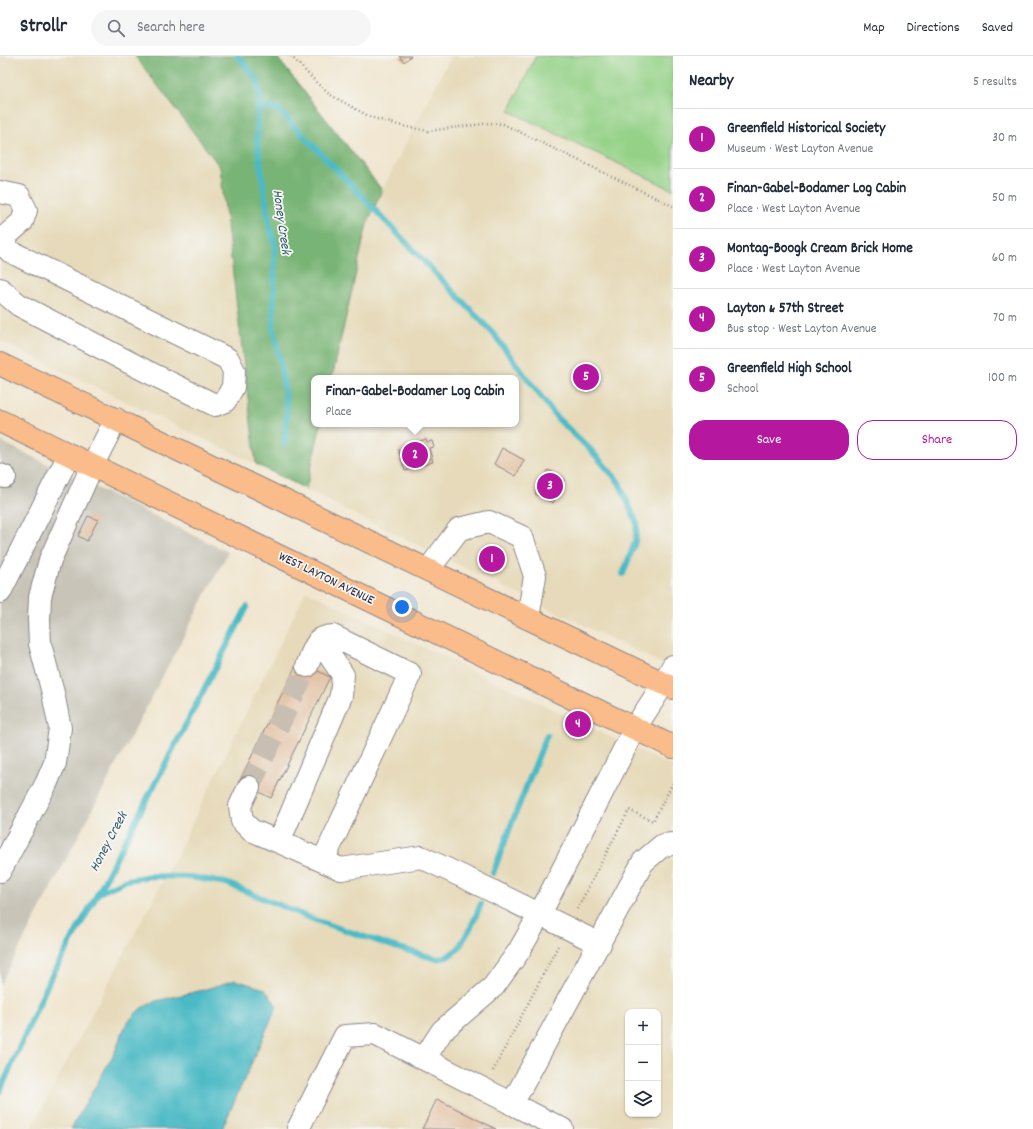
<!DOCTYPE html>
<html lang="en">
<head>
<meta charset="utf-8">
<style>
  body { margin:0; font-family:Dekko,sans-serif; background:#f6f6f7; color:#1f2937 }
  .controls { position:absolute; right:12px; bottom:12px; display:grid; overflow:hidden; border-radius:8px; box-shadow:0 1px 3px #0004 }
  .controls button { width:36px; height:36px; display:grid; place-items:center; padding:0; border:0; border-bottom:1px solid #e0e1e3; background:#fff; color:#1f2937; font:20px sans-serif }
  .you { position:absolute; left:402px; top:551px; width:14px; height:14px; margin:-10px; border:3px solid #fff; border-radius:50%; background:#1a73e8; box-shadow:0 0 0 6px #1a73e833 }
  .badge { display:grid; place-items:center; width:26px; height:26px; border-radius:50%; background:#b5179e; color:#fff; font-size:13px; font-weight:700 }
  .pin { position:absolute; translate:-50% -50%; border:2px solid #fff; box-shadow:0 1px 4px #0006 }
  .popup { position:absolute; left:311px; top:319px; width:208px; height:52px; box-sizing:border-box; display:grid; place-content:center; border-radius:8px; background:#fff; filter:drop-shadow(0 1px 3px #0005); font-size:13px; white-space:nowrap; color:#747a83 }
  .popup b { font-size:15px; color:#1f2937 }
  .popup::after { content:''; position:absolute; left:50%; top:100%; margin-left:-8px; border:8px solid transparent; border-top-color:#fff }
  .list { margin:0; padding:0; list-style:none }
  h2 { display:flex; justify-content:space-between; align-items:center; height:52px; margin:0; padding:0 16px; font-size:17px }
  h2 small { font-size:13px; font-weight:400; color:#747a83 }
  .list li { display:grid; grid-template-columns:26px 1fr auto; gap:12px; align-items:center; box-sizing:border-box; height:60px; padding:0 16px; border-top:1px solid #e0e1e3 }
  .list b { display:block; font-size:15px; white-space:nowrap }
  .list p { margin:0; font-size:13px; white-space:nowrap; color:#747a83 }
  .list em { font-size:13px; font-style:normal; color:#747a83 }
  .actions { display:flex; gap:8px; padding:12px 16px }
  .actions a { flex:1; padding:9px 0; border:1px solid #b5179e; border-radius:16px; text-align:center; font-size:14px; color:#b5179e }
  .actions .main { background:#b5179e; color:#fff }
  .icon { flex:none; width:22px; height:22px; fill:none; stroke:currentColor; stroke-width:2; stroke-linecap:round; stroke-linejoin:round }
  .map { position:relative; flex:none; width:673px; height:1073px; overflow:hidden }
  header { display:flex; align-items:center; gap:24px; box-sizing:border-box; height:56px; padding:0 20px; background:#fff; border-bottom:1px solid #e0e1e3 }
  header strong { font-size:19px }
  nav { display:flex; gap:22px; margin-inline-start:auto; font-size:14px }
  .search { width:280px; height:36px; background:#f6f6f7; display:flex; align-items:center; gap:10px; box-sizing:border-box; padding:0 14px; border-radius:22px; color:#747a83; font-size:15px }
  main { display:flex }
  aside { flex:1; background:#fff }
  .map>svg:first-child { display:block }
</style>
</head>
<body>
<header>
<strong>Strollr</strong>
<div class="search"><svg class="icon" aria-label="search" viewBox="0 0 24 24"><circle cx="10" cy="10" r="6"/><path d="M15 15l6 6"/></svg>Search here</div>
<nav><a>Map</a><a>Directions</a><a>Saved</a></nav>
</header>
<main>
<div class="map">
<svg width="673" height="1073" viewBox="0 0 673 1073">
  <rect width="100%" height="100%" fill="#f6f6f2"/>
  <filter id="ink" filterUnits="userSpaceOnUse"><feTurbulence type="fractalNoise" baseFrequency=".025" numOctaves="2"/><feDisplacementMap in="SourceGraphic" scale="8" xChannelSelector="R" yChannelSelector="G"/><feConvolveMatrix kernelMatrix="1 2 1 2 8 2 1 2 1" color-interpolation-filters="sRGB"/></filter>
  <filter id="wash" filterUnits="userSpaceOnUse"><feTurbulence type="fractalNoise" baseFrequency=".012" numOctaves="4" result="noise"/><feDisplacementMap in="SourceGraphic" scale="16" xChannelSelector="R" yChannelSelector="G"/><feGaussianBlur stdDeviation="0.9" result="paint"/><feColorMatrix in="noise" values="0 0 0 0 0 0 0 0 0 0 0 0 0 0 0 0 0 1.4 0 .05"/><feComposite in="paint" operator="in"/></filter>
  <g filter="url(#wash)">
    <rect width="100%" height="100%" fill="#f1e6d0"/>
    <path fill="#e6daba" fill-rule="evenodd" d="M0 0H135L220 111 256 408 0 285Z
      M451 0H673V613L348 455 306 433 321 368H516V322H332L367 168 382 134Z
      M306 535 673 711V1073H31L176 800ZM628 956H658V1058H628Z"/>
    <path fill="#c8c4b8" d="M0 385 228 496 0 929Z"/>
    <path fill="#95d288" stroke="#5c7a62" d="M536 0H673V134L509 55Z"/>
    <path fill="#78b474" stroke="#4d6b58" d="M135 0H276L382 134 367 168 332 322H314V368H321L306 433 256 408 220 111Z"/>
    <path fill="#4cbac5" stroke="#376e80" d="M235 924 265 933 277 950 222 1073H71L115 996 126 968 140 953 156 945 203 934Z"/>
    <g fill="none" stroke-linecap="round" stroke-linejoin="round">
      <path stroke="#4cbac5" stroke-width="6" d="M238 0 257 24 260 40 258 51 257 85 269 167 275 189 273 272 281 310 287 352 285 388
        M258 51 278 53 492 276 558 363 590 393 619 426 637 468 635 486 623 518
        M493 817 513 764 547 679
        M98 837 127 824 150 820 190 821 226 827 315 864 395 891 437 903 447 901 458 893 471 871 481 848
        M0 1035 50 923 98 837 247 551"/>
    </g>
    <g id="blocks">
      <path fill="#e1bc9c" d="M399 0H411L404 6Z
        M426 383 427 386 432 385 434 391 429 392 433 406 405 415 398 393Z
        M502 392 524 404 516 420 494 408Z
        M548 414 565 423 553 447 535 438Z
        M88 460 98 464 87 485 78 480Z
        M298 605 330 621 271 742 239 726Z
        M437 1043 496 1073H422Z"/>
    </g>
  </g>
  <g filter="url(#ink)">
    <use href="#blocks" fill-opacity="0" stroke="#8a8486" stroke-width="1"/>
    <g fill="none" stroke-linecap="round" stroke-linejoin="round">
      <path stroke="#c8bfb2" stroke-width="22" stroke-dasharray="22 11" stroke-linecap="butt" d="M249 731 307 610"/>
      <defs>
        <path id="minor" d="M0 136 19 140 26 154 22 166 0 185
          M0 186 11 196 228 303 234 315 233 331 225 345 215 349 142 313 19 249 0 233
          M0 419 5 421
          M428 514 459 473 489 466 522 481 535 520 528 562
          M0 536 69 399
          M319 584 343 619 341 640 279 786 341 813 421 801 472 825 600 888
          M307 610C313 596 315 580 333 580L410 618 323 805
          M249 731 240 750 242 765 251 774 279 786
          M0 815 46 728 55 707 60 672 53 637 40 588 39 564 40 541 50 504 92 410 116 363
          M424 1003 442 975 494 930 519 895 540 858 635 672 664 627 673 610
          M512 1048 643 806 663 789 673 788
          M298 1073 345 980 375 978 562 1073"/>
        <path id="major" d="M0 308 673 632
          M0 365 673 691"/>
      </defs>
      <use href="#minor" stroke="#8a8486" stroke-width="24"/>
      <use href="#major" stroke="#8a8486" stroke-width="24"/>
      <path stroke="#8a8486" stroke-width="2.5" stroke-dasharray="1 3" stroke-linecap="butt" d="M291 0 317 27 329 38 370 61 402 70 428 75 490 67 503 68 673 150
        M577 853 629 754 653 765 673 727
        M493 1015 558 890"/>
      <use href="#minor" stroke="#fff" stroke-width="22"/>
      <use href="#major" stroke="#f9bc8a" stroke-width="22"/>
    </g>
  </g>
  <g text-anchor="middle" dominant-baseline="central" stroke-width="3.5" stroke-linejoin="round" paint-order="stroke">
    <g font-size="13" fill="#22223b" stroke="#f6f6f2">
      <text transform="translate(326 523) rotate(26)">WEST LAYTON AVENUE</text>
    </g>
    <g font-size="14" font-style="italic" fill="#31576b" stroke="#f6f6f2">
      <text transform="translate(281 166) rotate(82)">Honey Creek</text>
      <text transform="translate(109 786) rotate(-62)">Honey Creek</text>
    </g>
  </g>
</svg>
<div class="controls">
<button>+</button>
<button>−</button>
<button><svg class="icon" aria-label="layers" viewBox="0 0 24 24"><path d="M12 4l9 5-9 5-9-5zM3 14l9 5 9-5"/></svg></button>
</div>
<div class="you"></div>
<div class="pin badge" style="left:492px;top:503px">1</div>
<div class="pin badge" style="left:415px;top:399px">2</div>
<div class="popup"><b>Finan-Gabel-Bodamer Log Cabin</b>Place</div>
<div class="pin badge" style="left:550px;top:430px">3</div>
<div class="pin badge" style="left:578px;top:668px">4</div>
<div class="pin badge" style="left:586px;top:321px">5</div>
</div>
<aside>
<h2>Nearby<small>5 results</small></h2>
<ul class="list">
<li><span class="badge">1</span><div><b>Greenfield Historical Society</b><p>Museum · West Layton Avenue</p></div><em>30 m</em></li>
<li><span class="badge">2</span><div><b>Finan-Gabel-Bodamer Log Cabin</b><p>Place · West Layton Avenue</p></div><em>50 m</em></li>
<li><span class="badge">3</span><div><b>Montag-Boogk Cream Brick Home</b><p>Place · West Layton Avenue</p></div><em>60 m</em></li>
<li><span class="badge">4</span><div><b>Layton &amp; 57th Street</b><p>Bus stop · West Layton Avenue</p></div><em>70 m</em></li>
<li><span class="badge">5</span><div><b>Greenfield High School</b><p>School</p></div><em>100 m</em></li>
</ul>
<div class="actions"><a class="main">Save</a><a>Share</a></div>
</aside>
</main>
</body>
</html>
